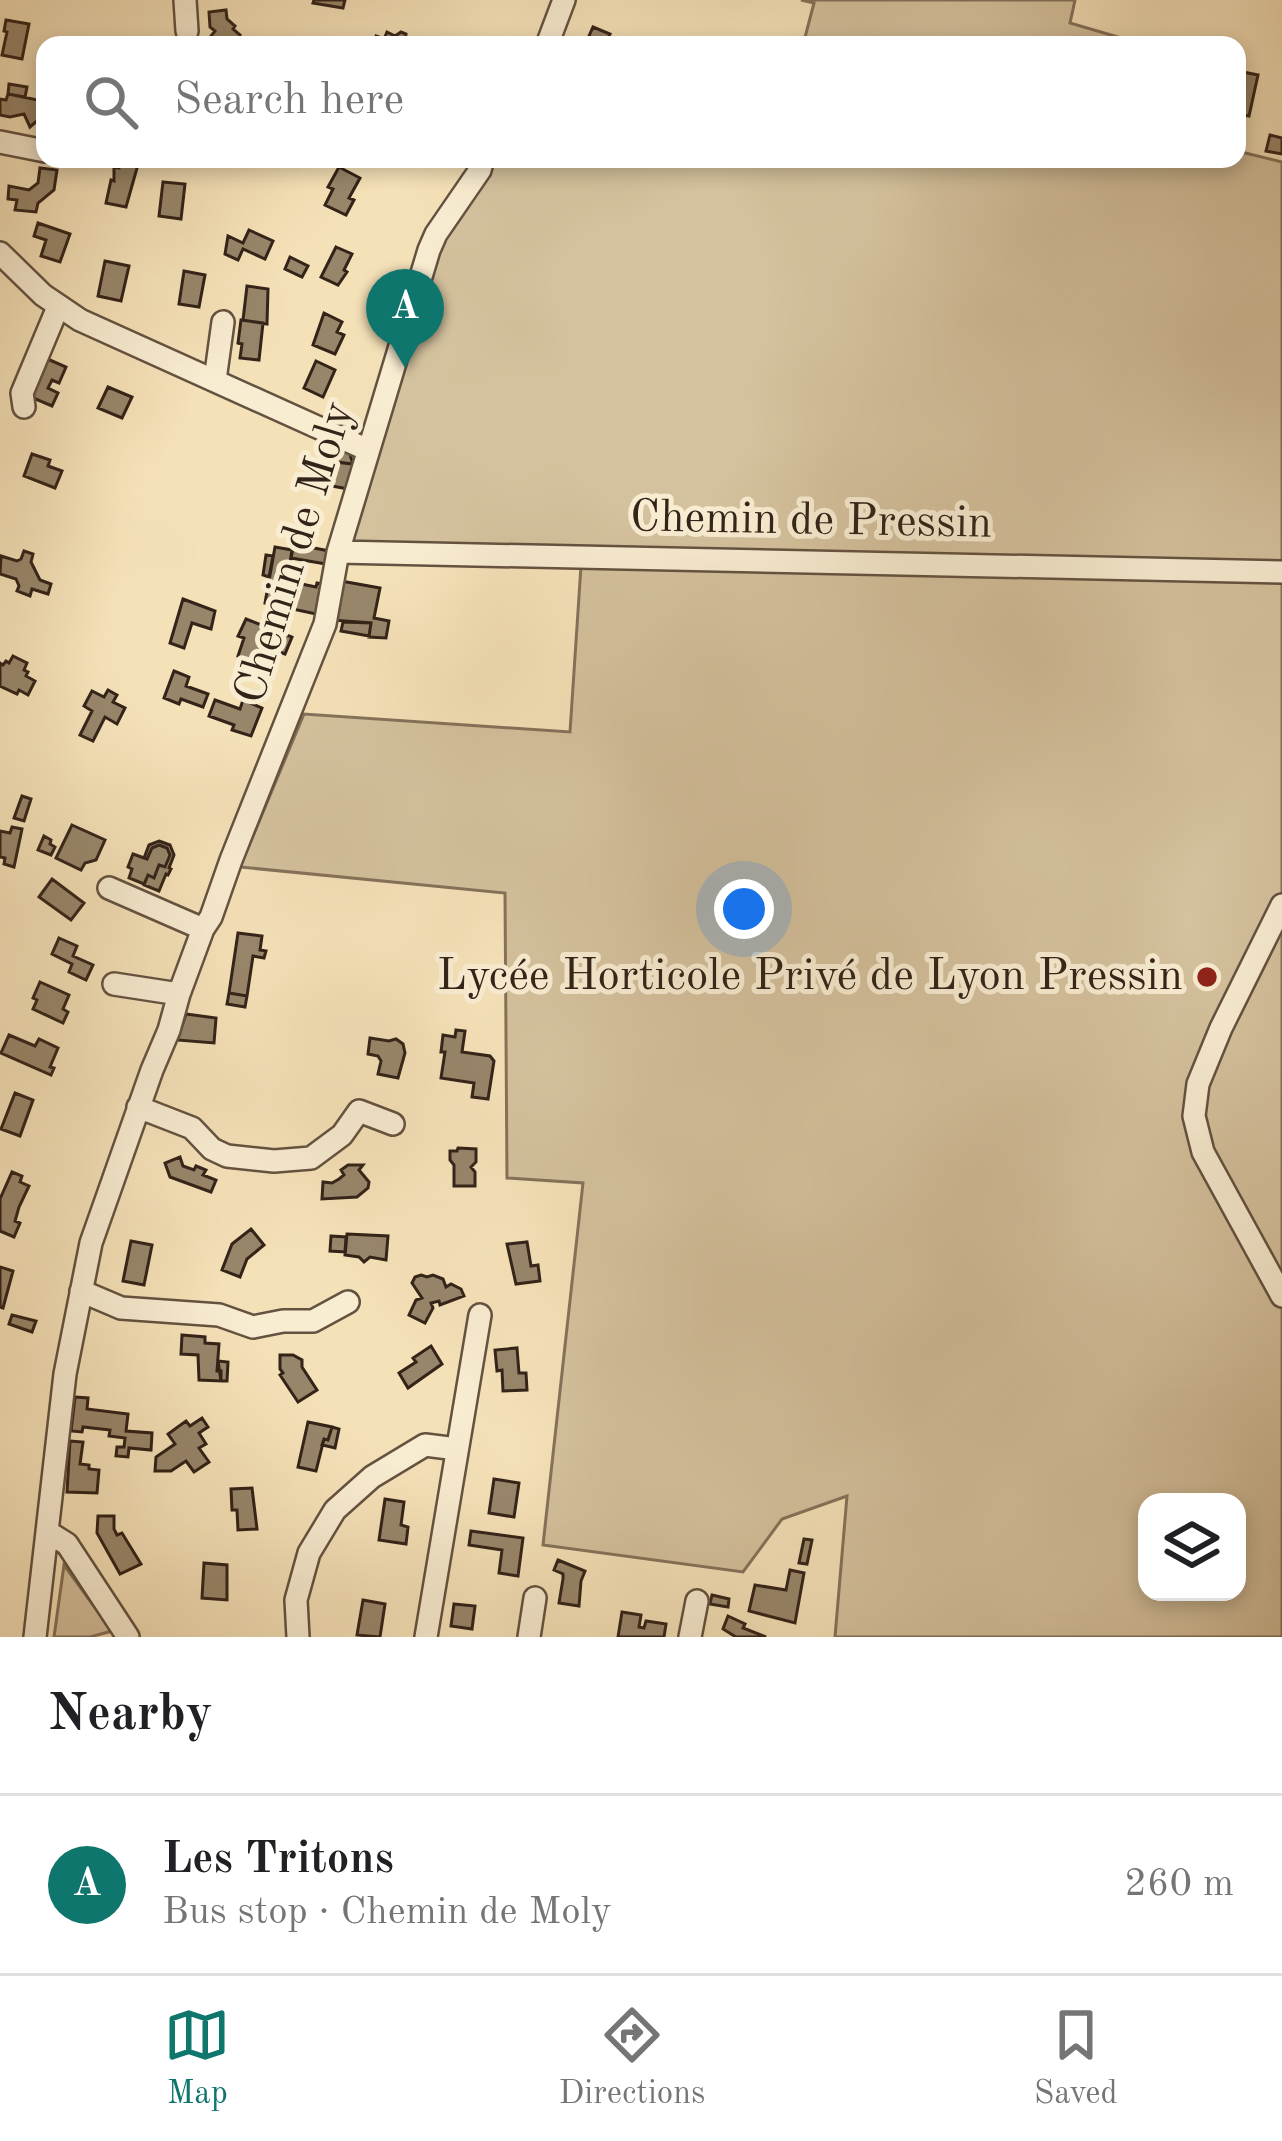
<!DOCTYPE html>
<html lang="en">
<head>
<meta charset="utf-8">
<style>
  body { margin:0; font-family:"Old Standard TT",serif; background:#f2f2f2; color:#202124 }
  .controls { position:absolute; right:36px; bottom:36px; display:grid; overflow:hidden; border-radius:24px; box-shadow:0 6px 18px #0003 }
  .controls button { width:108px; height:108px; display:grid; place-items:center; padding:0; border:0; border-bottom:3px solid #e0e0e0; background:#fff; color:#202124; font:60px sans-serif }
  .you { position:absolute; left:744px; top:909px; width:42px; height:42px; margin:-30px; border:9px solid #fff; border-radius:50%; background:#1a73e8; box-shadow:0 0 0 18px #1a73e833 }
  .badge { display:grid; place-items:center; width:78px; height:78px; border-radius:50%; background:#0f766e; color:#fff; font-size:39px; font-weight:700 }
  .pin { position:absolute; translate:-50% -99px; filter:drop-shadow(0 3px 6px #0008) }
  .pin::after { content:''; position:absolute; top:63px; width:42px; height:36px; background:inherit; clip-path:polygon(0 0,100% 0,50% 100%) }
  .list { margin:0; padding:0; list-style:none }
  h2 { display:flex; justify-content:space-between; align-items:center; height:156px; margin:0; padding:0 48px; font-size:51px }
  h2 small { font-size:39px; font-weight:400; color:#757577 }
  .list li { display:grid; grid-template-columns:78px 1fr auto; gap:36px; align-items:center; box-sizing:border-box; height:180px; padding:0 48px; border-top:3px solid #e0e0e0 }
  .list b { display:block; font-size:45px; white-space:nowrap }
  .list p { margin:0; font-size:39px; white-space:nowrap; color:#757577 }
  .list em { font-size:39px; font-style:normal; color:#757577 }
  .icon { flex:none; width:66px; height:66px; fill:none; stroke:currentColor; stroke-width:2; stroke-linecap:round; stroke-linejoin:round }
  .map { position:relative; flex:none; width:1282px; height:1637px; overflow:hidden }
  .search { position:absolute; background:#fff; box-shadow:0 6px 18px #0003; left:36px; right:36px; top:36px; height:132px; display:flex; align-items:center; gap:30px; box-sizing:border-box; padding:0 42px; border-radius:24px; color:#757577; font-size:45px }
  .sheet { height:336px; background:#fff }
  nav { display:flex; justify-content:space-around; align-items:center; box-sizing:border-box; height:168px; border-top:3px solid #e0e0e0; background:#fff; font-size:33px; color:#757577 }
  nav a { display:grid; justify-items:center; gap:6px }
  nav .on { color:#0f766e }
  .map>svg:first-child { display:block }
</style>
</head>
<body>
<div class="map">
<svg width="1282" height="1637" viewBox="0 0 1282 1637">
  <rect width="100%" height="100%" fill="#f5e1b8"/>
  <filter id="stains"><feTurbulence type="fractalNoise" baseFrequency=".00167" numOctaves="4"/><feColorMatrix values="0 0 0 0 .2 0 0 0 0 .09 0 0 0 0 .02 0 0 0 .5 -.17"/></filter>
  <radialGradient id="worn" r=".72"><stop offset=".6" stop-color="#630" stop-opacity="0"/><stop offset="1" stop-color="#630" stop-opacity=".3"/></radialGradient>
  <path fill="#d4c19d" stroke="#84725a" stroke-width="3" fill-rule="evenodd" d="M801 0H1075L1070 23 1145 45H803L814 3Z
    M1237 151 1282 162V1637H835L847 1496 782 1519 743 1572 543 1545 583 1183 507 1178 505 893 240 867 304 714 570 732 582 551 348 544 442 233 487 159H651L666 163 668 159H1237ZM1147 1502H1237V1592H1147Z
    M64 1565 112 1631 90 1637H54Z"/>
  <path fill="#98866b" stroke="#332318" stroke-width="3" d="M314 0H345L343 8 313 3Z
    M226 10 227 19 235 26 233 29 240 35 232 45H222L211 36 215 31 210 27 209 12Z
    M6 20 29 24 22 59 2 55 7 32 4 31Z
    M593 27 610 34 605 45H585Z
    M387 32 395 36 401 32 406 34 405 45H372L376 36 384 39Z
    M1238 71 1258 75 1249 116 1237 114Z
    M9 84 27 87 25 97 8 94Z
    M8 94 38 100 45 108V114L30 127 24 114 10 117 0 115V99L6 100Z
    M1270 135 1282 138V154L1266 151Z
    M121 159 139 161 126 207 106 203 111 180 114 181V167L119 168Z
    M339 167 360 178 349 198 354 200 346 215 325 205 333 189 328 187Z
    M40 168 57 170 54 190 38 203 36 212 15 210 17 200 8 199 9 186 29 190 38 183Z
    M163 182 185 184 181 219 159 216Z
    M38 223 70 234 60 262 41 256 46 240 34 236Z
    M249 230 273 241 265 259 243 249 238 260 225 254 228 236 243 243Z
    M336 247 352 254 344 270 347 272 338 285 321 277Z
    M290 257 308 266 302 277 285 269Z
    M105 261 129 266 121 301 98 296Z
    M184 271 205 275 199 307 179 304Z
    M247 286 268 289 267 324 243 320Z
    M324 313 342 322 337 332 344 335 335 354 313 345Z
    M241 320 263 323 259 360 240 358 242 344 238 343Z
    M43 357 66 367 59 383 52 380 48 388 58 393 52 406 26 395Z
    M316 361 335 370 323 397 304 388Z
    M108 387 132 397 122 418 98 408Z
    M337 443 349 451 353 464 333 462Z
    M32 454 50 460 48 466 62 471 55 488 24 476Z
    M337 462 353 464 348 489 332 486Z
    M294 544 329 551 326 564 291 558Z
    M275 547 292 550 287 581 316 587 317 583 322 584 316 614 265 603Z
    M24 551 33 554 31 562 40 580 51 584 48 594 32 589 30 596 17 591 19 586 16 579 0 574 1 556 17 561 21 559Z
    M266 555 273 556 269 577 263 575Z
    M341 581 380 588 374 618 389 621 386 638 369 637 371 623 331 620Z
    M183 599 215 611 211 629 192 623 184 648 170 643Z
    M246 619 292 637 285 654 261 645 254 662 238 656 244 638 238 636Z
    M343 622 371 623 369 636 341 631Z
    M13 656 27 663 24 670 28 672 26 676 35 681 28 695 19 690 17 694 0 686V663L3 665 6 661 9 663Z
    M174 671 189 677 186 686 208 694 203 707 181 699 179 704 164 698Z
    M108 690 117 695 113 702 125 708 117 724 105 717 93 741 80 735 92 711 84 706 92 691 104 697Z
    M215 700 240 709 243 700 262 708 251 736 232 730 234 725 209 716Z
    M22 796 31 799 24 821 14 818Z
    M72 825 105 840 96 860 85 863 81 870 56 858Z
    M12 827 22 829 14 867 4 864 5 858 0 857V831L10 833Z
    M44 836 51 840 50 844 55 847 51 855 38 850Z
    M159 841 170 845 174 855 169 868 171 869 168 875 166 874 159 891 144 885 148 875 154 878 159 865 165 867 170 855 167 848 159 845 152 848 147 859 144 858 149 845Z
    M159 845 167 848 170 855 165 867 159 865 154 878 148 875 144 884 129 878 132 869 128 867 133 854 147 859 152 848Z
    M52 879 84 903 71 920 39 897Z
    M238 933 262 936 260 950 266 951 264 958 253 956 247 996 229 993Z
    M59 938 77 946 73 956 93 965 86 980 69 972 72 964 52 954Z
    M40 982 69 995 63 1009 68 1012 63 1023 33 1009 37 1000 33 998Z
    M229 993 247 996 245 1007 227 1004Z
    M186 1014 216 1018 214 1043 177 1040Z
    M456 1030 465 1031 462 1052 490 1056 494 1061 488 1099 472 1097 474 1083 441 1078 445 1052H441L443 1035 455 1037Z
    M9 1035 35 1046 39 1039 58 1048 50 1067 54 1068 51 1075 1 1053Z
    M370 1038 389 1041 396 1039 403 1044 405 1053 398 1078 378 1074 381 1061 378 1056 368 1054Z
    M15 1093 33 1100 20 1136 1 1129Z
    M458 1148 476 1149V1162L471 1167 475 1172V1186H454V1165L450 1160V1151H457Z
    M180 1157 183 1166 194 1170 196 1166 206 1170 203 1175 216 1180 211 1192 170 1177 165 1163Z
    M348 1165H363L359 1170 369 1182 368 1188 357 1197 322 1199 323 1182 332 1183 339 1179 344 1175 341 1170Z
    M12 1172 22 1176 20 1182 29 1186 19 1207 15 1221 20 1223 14 1237 0 1231V1199Z
    M251 1229 264 1245 247 1259 240 1277 222 1270 232 1244Z
    M347 1234 388 1236 386 1260 370 1257 364 1262 359 1257 345 1255Z
    M331 1236 346 1237 345 1252 330 1251Z
    M131 1241 152 1245 144 1285 123 1281Z
    M527 1242 531 1266 538 1265 540 1281 516 1284 507 1244Z
    M0 1267 13 1271 3 1308 0 1307Z
    M421 1275 427 1277 433 1275 443 1279 446 1287 451 1284 461 1289 464 1296 440 1305 439 1301 431 1303 433 1308 425 1323 409 1315 416 1300 422 1298 412 1283 415 1277Z
    M12 1315 36 1321 32 1332 9 1324Z
    M182 1335 205 1337V1343L219 1344 217 1371H221V1381L199 1380 198 1355 181 1354Z
    M431 1346 442 1364 408 1388 399 1373 416 1362 413 1358Z
    M517 1348 519 1373H526L527 1390 503 1391 502 1370 497 1371 495 1350Z
    M280 1355H293L302 1360V1367L317 1390 298 1402 280 1375 283 1373 280 1369Z
    M218 1361 228 1362 227 1381H221Z
    M75 1397 88 1398 87 1409 128 1414 126 1431 152 1433 151 1450 129 1448 128 1457 116 1456 117 1447H124L125 1438 109 1436 110 1430 83 1427 82 1432 71 1431Z
    M202 1418 208 1427 199 1433 206 1444 199 1448 209 1462 194 1472 186 1461 171 1471H155L156 1457 175 1444 168 1434 186 1421 190 1426Z
    M308 1422 332 1427 328 1440 324 1439 316 1471 298 1467Z
    M332 1427 339 1429 335 1448 322 1445 324 1439 328 1440Z
    M70 1441 83 1442 80 1464 89 1465V1469L99 1470 97 1493 67 1492Z
    M494 1479 519 1483 514 1517 489 1513Z
    M252 1488 257 1529 238 1530 237 1510H232L231 1489Z
    M385 1499 404 1502 401 1525 408 1527 406 1544 379 1540Z
    M98 1516H114V1529L117 1535 122 1533 141 1564 120 1574 97 1533Z
    M471 1531 523 1538 518 1576 499 1573 502 1550 469 1545Z
    M804 1539 812 1540 807 1564 799 1563Z
    M558 1560 585 1571 581 1581 579 1606 559 1603 563 1579V1574L554 1570Z
    M204 1563 227 1565V1600L202 1598Z
    M790 1570 804 1573 795 1623 749 1611 755 1585 786 1590Z
    M712 1595 729 1599 728 1607 710 1604Z
    M363 1600 385 1604 380 1637 357 1635Z
    M454 1604 475 1606 472 1629 451 1626Z
    M622 1612 641 1615 639 1627 644 1628 646 1621 666 1624 664 1637H618Z
    M728 1616 745 1624 743 1628 766 1637H736L723 1629Z"/>
  <g fill="none" stroke-linecap="round" stroke-linejoin="round">
    <defs>
      <path id="minor" d="M185 0 187 31
        M547 45 564 0
        M0 142 45 151
        M0 253 43 295 80 320 368 450
        M215 380 223 322
        M24 407 22 393 58 307
        M338 552 1282 572
        M109 888 203 929
        M1282 905 1221 1028 1198 1084 1194 1116 1203 1152 1282 1296
        M114 984 179 994
        M138 1107 192 1128 212 1149 227 1156 274 1161 311 1158 342 1135 359 1111 393 1124
        M81 1291 121 1308 219 1315 253 1327 283 1321H313L348 1302
        M48 1532 67 1544 128 1637
        M35 1637 65 1374 91 1243 152 1070 169 1030 179 994 203 929 211 917 231 860 325 624 338 552 429 250 436 234 480 170 483 159
        M298 1637 296 1600 309 1553 335 1510 372 1477 425 1445 457 1449
        M426 1637 480 1315
        M529 1637 535 1598
        M690 1637 697 1601"/>
    </defs>
    <use href="#minor" stroke="#645240" stroke-width="26"/>
    <use href="#minor" stroke="#f8ecd1" stroke-width="21"/>
  </g>
  <circle fill="#8f2418" stroke="#f8ecd1" stroke-width="4.5" cx="1207" cy="977" r="12"/>
  <g text-anchor="middle" dominant-baseline="central" stroke-width="10" stroke-linejoin="round" paint-order="stroke">
    <g font-size="45" fill="#332318" stroke="#f8ecd1">
      <text transform="translate(811 522) rotate(1)">Chemin de Pressin</text>
      <text transform="translate(296 553) rotate(-73)">Chemin de Moly</text>
    </g>
    <g font-size="45" fill="#332318" stroke="#f8ecd1" text-anchor="end">
      <text x="1183" y="977">Lycée Horticole Privé de Lyon Pressin</text>
    </g>
  </g>
  <rect width="100%" height="100%" filter="url(#stains)"/>
  <rect width="100%" height="100%" fill="url(#worn)"/>
</svg>
<div class="controls">
<button><svg class="icon" aria-label="layers" viewBox="0 0 24 24"><path d="M12 4l9 5-9 5-9-5zM3 14l9 5 9-5"/></svg></button>
</div>
<div class="you"></div>
<div class="pin badge" style="left:405px;top:368px">A</div>
<div class="search"><svg class="icon" aria-label="search" viewBox="0 0 24 24"><circle cx="10" cy="10" r="6"/><path d="M15 15l6 6"/></svg>Search here</div>
</div>
<section class="sheet">
<h2>Nearby<small></small></h2>
<ul class="list">
<li><span class="badge">A</span><div><b>Les Tritons</b><p>Bus stop · Chemin de Moly</p></div><em>260 m</em></li>
</ul>
</section>
<nav>
<a class="on"><svg class="icon" aria-label="map" viewBox="0 0 24 24"><path d="M3 6l6-2 6 2 6-2v14l-6 2-6-2-6 2zM9 4v14M15 6v14"/></svg>Map</a>
<a><svg class="icon" aria-label="directions" viewBox="0 0 24 24"><path d="M12 3l9 9-9 9-9-9zM9 14v-3h6M13 9l2 2-2 2"/></svg>Directions</a>
<a><svg class="icon" aria-label="saved" viewBox="0 0 24 24"><path d="M7 4h10v16l-5-4-5 4z"/></svg>Saved</a>
</nav>
</body>
</html>
